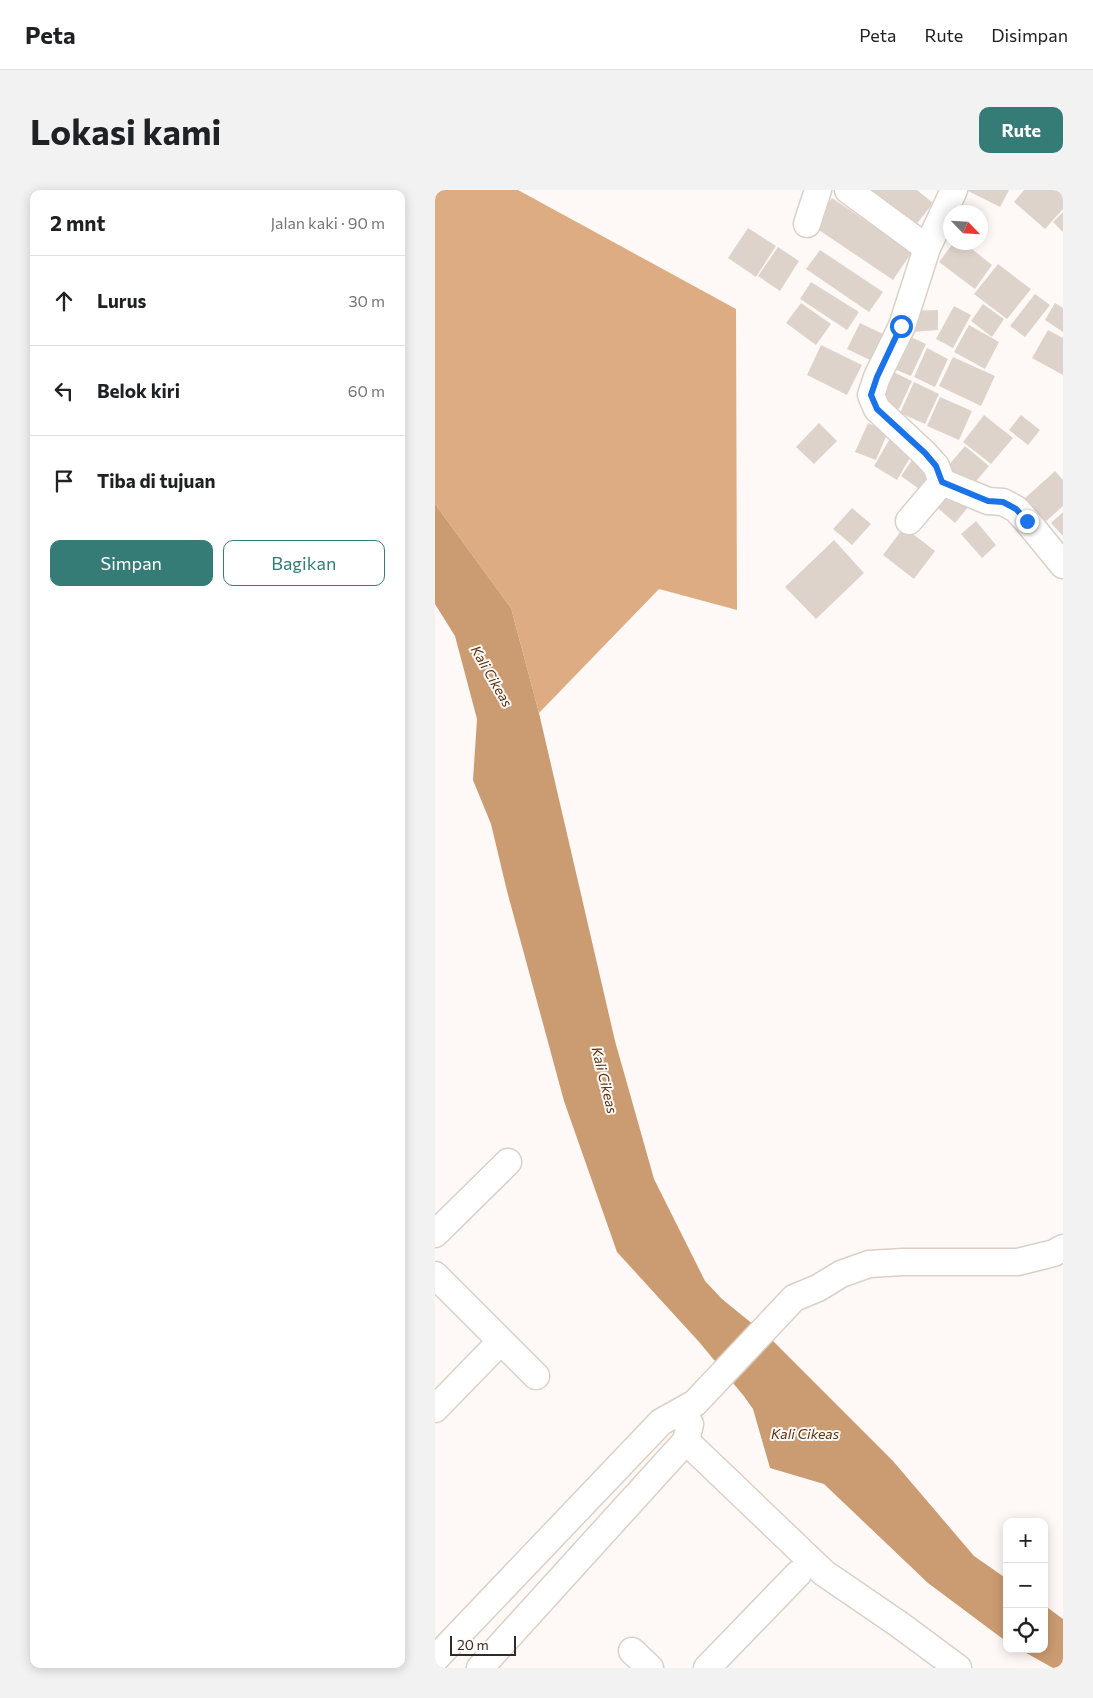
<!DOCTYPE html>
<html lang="id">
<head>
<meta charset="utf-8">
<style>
  body { margin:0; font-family:Commissioner,sans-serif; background:#f2f2f2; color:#202124 }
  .controls { position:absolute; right:15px; bottom:15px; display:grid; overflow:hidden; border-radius:10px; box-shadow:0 2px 12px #0003 }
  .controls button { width:45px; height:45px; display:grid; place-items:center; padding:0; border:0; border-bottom:1px solid #e0e0e0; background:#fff; color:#202124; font:25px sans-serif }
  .compass { position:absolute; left:508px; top:15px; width:45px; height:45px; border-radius:50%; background:#fff; box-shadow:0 2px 12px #0003; rotate:115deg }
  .scale { position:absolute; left:15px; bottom:12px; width:66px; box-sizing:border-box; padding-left:5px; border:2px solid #2f2b28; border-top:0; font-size:14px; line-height:18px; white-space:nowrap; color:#2f2b28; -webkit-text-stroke:4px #fef9f6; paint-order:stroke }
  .stop { position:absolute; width:15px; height:15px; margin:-11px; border:4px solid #1a73e8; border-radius:50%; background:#fff }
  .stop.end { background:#1a73e8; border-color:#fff; box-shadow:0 1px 5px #0008 }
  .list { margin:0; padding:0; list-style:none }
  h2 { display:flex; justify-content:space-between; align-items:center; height:65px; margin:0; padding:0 20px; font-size:21px }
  h2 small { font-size:16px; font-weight:400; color:#757577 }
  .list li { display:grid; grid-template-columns:32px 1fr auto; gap:15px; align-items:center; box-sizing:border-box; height:90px; padding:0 20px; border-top:1px solid #e0e0e0 }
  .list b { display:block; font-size:19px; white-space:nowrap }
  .list em { font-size:16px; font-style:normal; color:#757577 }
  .actions { display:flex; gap:10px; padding:15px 20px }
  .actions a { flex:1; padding:11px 0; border:1px solid #357c77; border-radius:10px; text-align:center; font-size:18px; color:#357c77 }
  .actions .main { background:#357c77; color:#fff }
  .icon { flex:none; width:28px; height:28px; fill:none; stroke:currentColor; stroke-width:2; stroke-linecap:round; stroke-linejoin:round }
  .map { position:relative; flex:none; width:628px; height:1478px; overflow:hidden; border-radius:10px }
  header { display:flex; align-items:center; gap:30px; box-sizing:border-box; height:70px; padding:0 25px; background:#fff; border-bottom:1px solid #e0e0e0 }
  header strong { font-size:24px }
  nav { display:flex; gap:28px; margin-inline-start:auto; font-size:18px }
  .intro { display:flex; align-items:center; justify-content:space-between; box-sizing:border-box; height:120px; padding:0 30px }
  h1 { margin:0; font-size:35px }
  .button { padding:12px 22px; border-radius:10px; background:#357c77; color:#fff; font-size:18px; font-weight:700 }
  main { display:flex; gap:30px; padding:0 30px }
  aside { flex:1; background:#fff; border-radius:10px; box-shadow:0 2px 12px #0003 }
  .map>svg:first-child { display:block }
</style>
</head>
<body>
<header>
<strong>Peta</strong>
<nav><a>Peta</a><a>Rute</a><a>Disimpan</a></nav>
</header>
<div class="intro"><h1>Lokasi kami</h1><a class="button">Rute</a></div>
<main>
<aside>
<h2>2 mnt<small>Jalan kaki · 90 m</small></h2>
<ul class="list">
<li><svg class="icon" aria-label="ahead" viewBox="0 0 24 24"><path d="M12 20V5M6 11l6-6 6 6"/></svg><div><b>Lurus</b></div><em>30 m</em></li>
<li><svg class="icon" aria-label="left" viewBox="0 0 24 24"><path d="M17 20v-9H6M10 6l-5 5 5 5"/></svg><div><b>Belok kiri</b></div><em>60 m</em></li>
<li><svg class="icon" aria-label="arrive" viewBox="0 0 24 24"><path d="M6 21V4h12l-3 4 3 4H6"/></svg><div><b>Tiba di tujuan</b></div></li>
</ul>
<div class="actions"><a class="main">Simpan</a><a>Bagikan</a></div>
</aside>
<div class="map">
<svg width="628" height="1478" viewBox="0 0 628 1478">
  <rect width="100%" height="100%" fill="#fef9f6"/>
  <path fill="#ddac82" d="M0 0H83L301 119 302 420 224 399 104 523 76 418 0 314Z"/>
  <path fill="#cb9b71" d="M0 314 76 418 104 523 180 851 219 989 270 1091 287 1109 335 1148 458 1271 539 1366 572 1389V1452L493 1393 389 1294 335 1278 318 1219 308 1205 265 1153 182 1062 129 911 72 701 56 634 38 590 42 529 20 446 0 414Z
    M609 1415 628 1429V1478H618L584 1459H609Z"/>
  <path fill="#ded3cb" d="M425 0H482L498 13 477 40Z
    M531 0H574L565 17Z
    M589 0H628V19L610 39 579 12Z
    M397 8 477 62 458 90 378 36Z
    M628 22V42L618 32Z
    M313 38 341 56 321 87 293 68Z
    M519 52H528L557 75 540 99 504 72Z
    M343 57 364 71 345 101 323 86Z
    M385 60 448 102 434 122 371 79Z
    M563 74 596 99 572 129 539 104Z
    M376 92 424 122 412 140 365 109Z
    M600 104 615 115 590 147 575 136Z
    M366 113 396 134 381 155 351 133Z
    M620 113 628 118V142L610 130Z
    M548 114 569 129 557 147 536 131Z
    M519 116 536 125 518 158 501 149Z
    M503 120V140L476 142 475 121Z
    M425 133 448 144 435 170 412 159Z
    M534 135 564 152 550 179 519 162Z
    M613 140 628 148V185L597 168Z
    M467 143 491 154 476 186 452 176Z
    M386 155 427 175 412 205 372 185Z
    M492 158 513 169 500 197 479 187Z
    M518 167 560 186 546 216 504 196Z
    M452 179 477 191 464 219 439 208Z
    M479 192 504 204 490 234 465 223Z
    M505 207 537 221 524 250 492 236Z
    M549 225 578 248 556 274 528 252Z
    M586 225 605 240 593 255 574 240Z
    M384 233 402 251 379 274 361 257Z
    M433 233 453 242 441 270 420 262Z
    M457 245 480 259 462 290 439 276Z
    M530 256 554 276 536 297 512 277Z
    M480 266 501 280 487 301 466 286Z
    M620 281 628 290V316L609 333 588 310Z
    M510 295 534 316 520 333 496 312Z
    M417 318 436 334 417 355 398 339Z
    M628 322V346L616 333Z
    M541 331 561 355 547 368 526 344Z
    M469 337 500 361 479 389 448 365Z
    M399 350 429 383 381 429 350 397Z"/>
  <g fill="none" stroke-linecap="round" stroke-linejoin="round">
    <defs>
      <path id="minor" d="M413 0 492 58
        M372 34 383 0
        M507 292 553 311 568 312 581 319 592 331 628 375
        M474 331 507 292 501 276 489 263 442 219 436 205 442 187 467 136 492 58 519 0
        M0 1044 73 972
        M0 1085 101 1186
        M0 1219 66 1151
        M251 1251 389 1383 465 1435 523 1478
        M197 1461 215 1478
        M0 1469 226 1232 260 1213 359 1108 383 1098 406 1084 434 1074 468 1072H583L619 1063 628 1058
        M45 1478 251 1251 255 1234
        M272 1478 363 1384"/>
    </defs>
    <use href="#minor" stroke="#dad0c7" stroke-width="29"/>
    <use href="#minor" stroke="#fff" stroke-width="26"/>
  </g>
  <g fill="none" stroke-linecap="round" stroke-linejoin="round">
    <path stroke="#1a73e8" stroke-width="6" d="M466 136 442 187 436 205 442 219 490 263 501 276 507 292 553 311 568 312 581 319 592 331"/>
  </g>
  <g text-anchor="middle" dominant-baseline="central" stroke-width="4" stroke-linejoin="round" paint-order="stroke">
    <g font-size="14" font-style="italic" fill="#553313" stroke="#fef9f6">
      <text transform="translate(57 486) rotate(60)">Kali Cikeas</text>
      <text transform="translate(170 890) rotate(76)">Kali Cikeas</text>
      <text x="370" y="1243">Kali Cikeas</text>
    </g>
  </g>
</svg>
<div class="controls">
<button>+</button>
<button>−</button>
<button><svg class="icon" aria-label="locate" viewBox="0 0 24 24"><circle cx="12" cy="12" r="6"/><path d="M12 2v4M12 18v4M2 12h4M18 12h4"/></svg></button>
</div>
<svg class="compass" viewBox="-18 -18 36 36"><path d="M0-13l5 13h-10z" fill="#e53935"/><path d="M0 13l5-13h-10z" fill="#757577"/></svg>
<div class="scale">20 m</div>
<div class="stop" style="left:466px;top:136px"></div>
<div class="stop end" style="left:592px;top:331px"></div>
</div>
</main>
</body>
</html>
